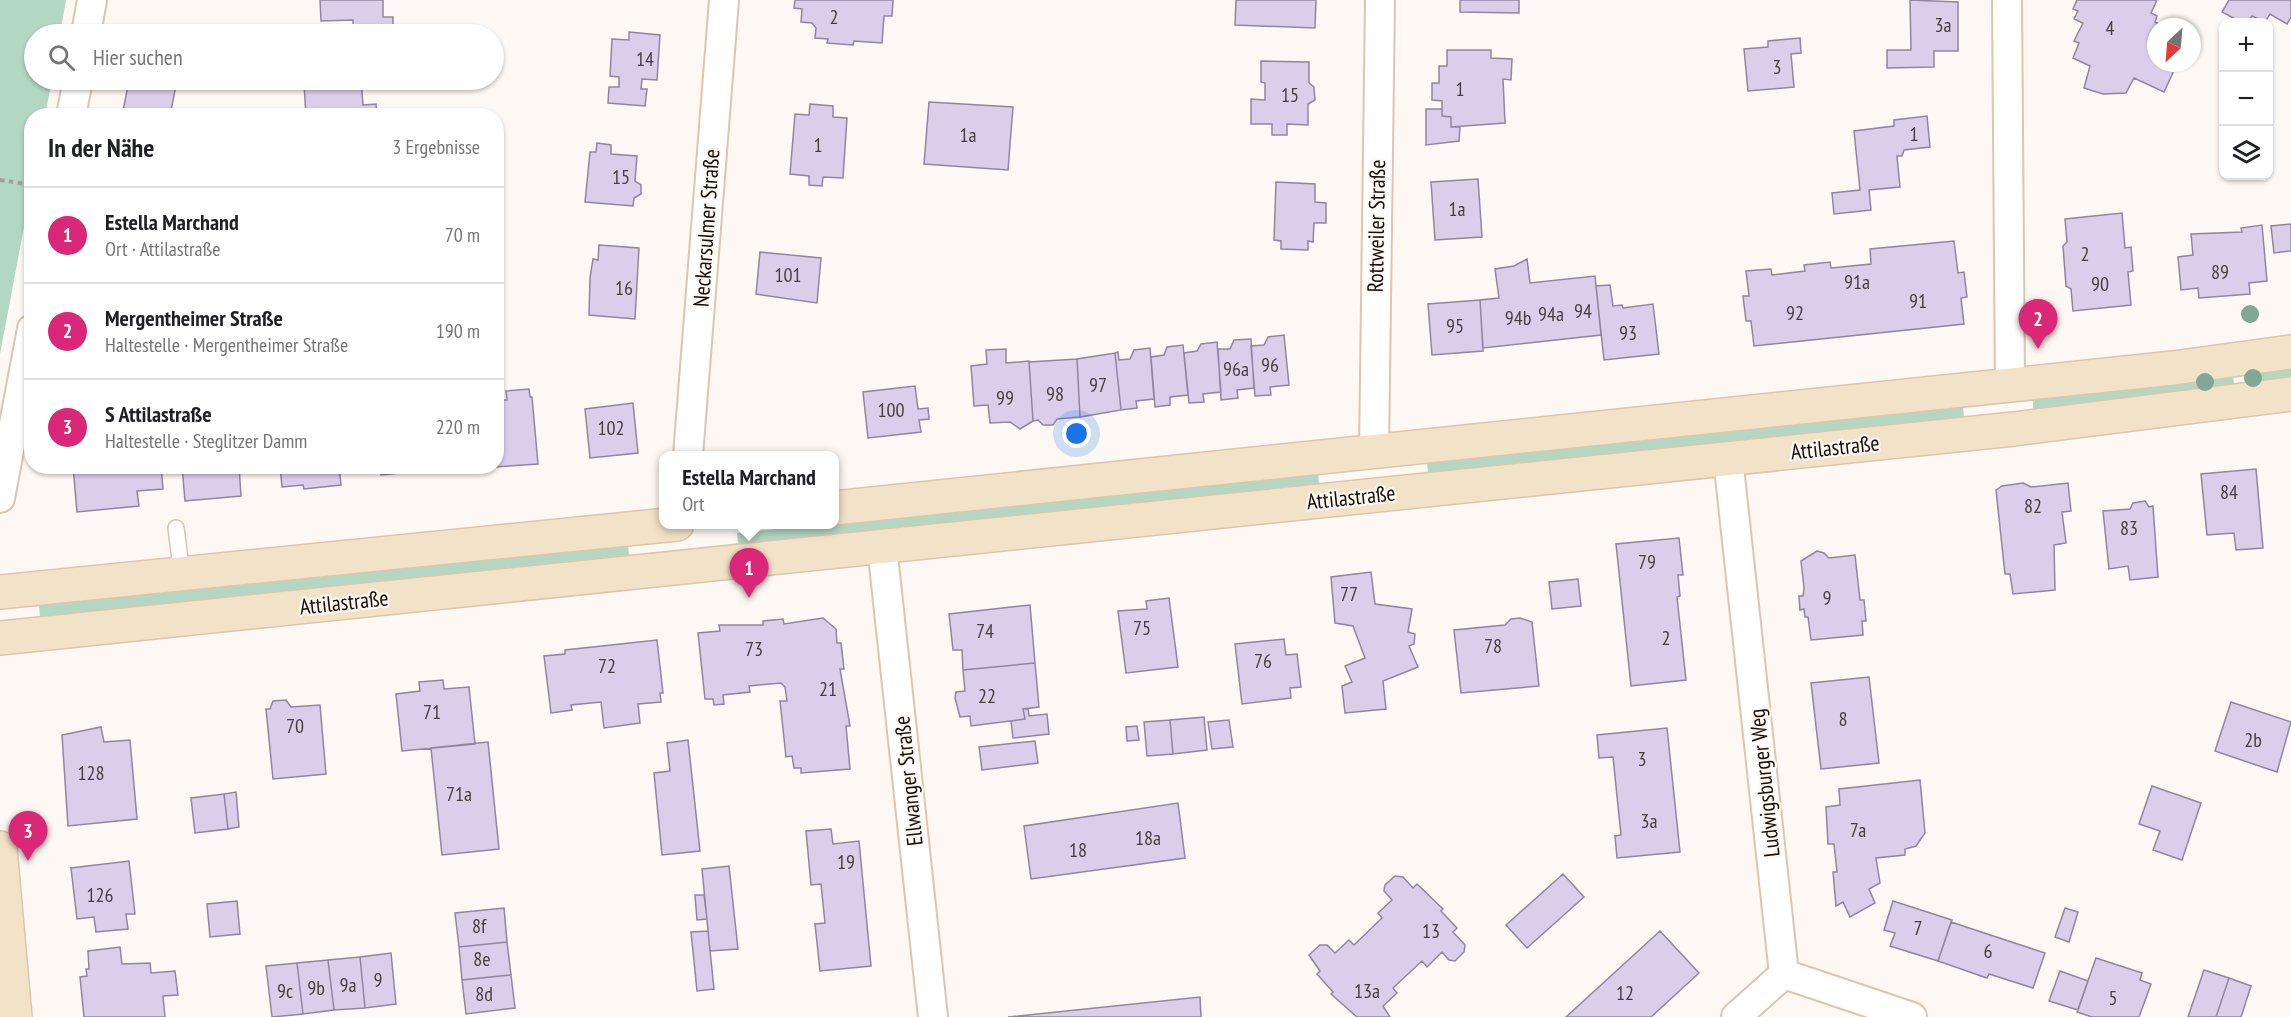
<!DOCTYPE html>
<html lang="de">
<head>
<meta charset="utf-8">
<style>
  body { margin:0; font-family:"PT Sans Narrow",sans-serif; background:#f2f2f2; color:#202124 }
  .controls { position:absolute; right:18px; top:18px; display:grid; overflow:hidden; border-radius:12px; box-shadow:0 2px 4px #0004 }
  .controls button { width:54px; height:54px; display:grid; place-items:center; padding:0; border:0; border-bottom:2px solid #e0e0e0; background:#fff; color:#202124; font:30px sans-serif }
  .compass { position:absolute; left:2147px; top:18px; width:54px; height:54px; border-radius:50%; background:#fff; box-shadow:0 2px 4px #0004; rotate:206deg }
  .you { position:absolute; left:1077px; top:434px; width:21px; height:21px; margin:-15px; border:4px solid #fff; border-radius:50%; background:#1a73e8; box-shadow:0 0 0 9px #1a73e833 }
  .badge { display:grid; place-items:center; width:39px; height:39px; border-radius:50%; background:#db2777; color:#fff; font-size:20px; font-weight:700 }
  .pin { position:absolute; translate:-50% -50px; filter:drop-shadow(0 2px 3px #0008) }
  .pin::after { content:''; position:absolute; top:32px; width:21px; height:18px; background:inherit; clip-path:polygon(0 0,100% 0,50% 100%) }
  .popup { position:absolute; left:659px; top:451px; width:180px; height:78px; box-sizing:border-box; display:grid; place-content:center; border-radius:12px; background:#fff; filter:drop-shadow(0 2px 4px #0005); font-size:20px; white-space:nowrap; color:#757577 }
  .popup b { font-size:22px; color:#202124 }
  .popup::after { content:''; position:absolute; left:50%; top:100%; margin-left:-12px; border:12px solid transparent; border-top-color:#fff }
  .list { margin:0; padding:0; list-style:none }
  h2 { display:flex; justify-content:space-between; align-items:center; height:78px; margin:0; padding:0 24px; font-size:26px }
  h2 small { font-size:20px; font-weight:400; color:#757577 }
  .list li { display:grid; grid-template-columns:39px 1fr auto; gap:18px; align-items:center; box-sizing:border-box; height:96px; padding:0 24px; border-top:2px solid #e0e0e0 }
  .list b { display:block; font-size:22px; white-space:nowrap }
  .list p { margin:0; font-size:20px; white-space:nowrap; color:#757577 }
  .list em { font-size:20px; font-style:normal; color:#757577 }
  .icon { flex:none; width:33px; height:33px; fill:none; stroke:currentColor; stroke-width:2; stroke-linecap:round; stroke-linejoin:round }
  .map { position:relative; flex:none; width:2291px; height:1017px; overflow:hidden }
  .search { position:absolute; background:#fff; box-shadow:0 2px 4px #0004; left:24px; top:24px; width:480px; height:66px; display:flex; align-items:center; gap:15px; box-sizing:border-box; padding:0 21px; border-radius:33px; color:#757577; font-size:22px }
  .panel { position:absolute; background:#fff; box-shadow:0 2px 4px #0004; left:24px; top:108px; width:480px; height:366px; border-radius:24px }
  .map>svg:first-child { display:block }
</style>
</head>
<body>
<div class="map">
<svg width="2291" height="1017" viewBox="0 0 2291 1017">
  <rect width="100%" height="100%" fill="#fdf8f3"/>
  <path fill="#b2d7c3" d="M0 0H66L60 34H34V80H52L45 115 32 116 31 190 0 354Z
    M2291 368V379L2251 385 2250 374Z
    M2233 377 2235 387 2033 409V401L2035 399Z
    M1963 406 1964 418 1428 473 1427 461Z
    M1318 472 1319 484 738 544 737 533Z
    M628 544 629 555 40 617 39 605Z"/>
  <path fill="#daceeb" stroke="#9186a0" stroke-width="1.5" d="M320 0H383V17H393V34H353V20L321 21Z
    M795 0H893L892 16H884L882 43 854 41 853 45 827 43 828 39 815 38 816 28 812 23 801 22 802 9 794 8Z
    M1236 0H1316L1315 28 1235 25Z
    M1460 0H1519V13L1460 12Z
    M1910 0 1958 2V51H1934V67L1887 68V50H1911Z
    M2077 0H2157L2151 13 2157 16 2155 22 2165 27H2156V63L2176 66 2164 92 2134 78 2126 93 2103 94 2084 88 2090 66 2073 58 2079 43 2074 41 2083 23 2074 19 2078 11 2073 9Z
    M2229 0H2291V17L2287 24 2270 14 2265 22 2252 16 2248 22H2241L2222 12Z
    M629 32 660 35 657 80 642 79 641 89H647L645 106 608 103 609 87H619V77L610 76 612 39 629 40Z
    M1800 38 1801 53 1791 54 1794 87 1748 91 1744 49 1768 47V41Z
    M1447 50H1491V58L1512 59 1511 80 1503 79 1505 123 1451 127V117L1442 116V101L1432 100V83H1439V66H1447Z
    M1261 61 1309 62V83L1314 87 1315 100 1308 104V125L1287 124V135H1272V124H1251V99L1265 100V83L1261 82Z
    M129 80H177L170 116H122Z
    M361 80 363 105 376 104 377 116H306L304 84Z
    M929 102 1013 107 1008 170 924 164Z
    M810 104 833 106V117L847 118 843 178 823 177 822 186 809 185V176L790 174 795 114 809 115Z
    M1426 109H1442V116L1451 117V127H1460L1459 141 1426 145Z
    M1927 116 1930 147 1904 150 1902 156H1897L1900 187 1869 190 1871 210 1834 214 1832 193 1860 190 1854 131 1894 126V120Z
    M597 143 611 145V154L637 156 635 181 641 185V194L634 198 633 206 585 202 590 152H596Z
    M1478 179 1482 237 1435 240 1431 182Z
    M1276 182 1315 184V202L1326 203V223H1314L1313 242 1308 241V250L1281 249V241L1274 240Z
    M2122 213 2125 248 2131 247 2133 271 2128 272 2131 305 2073 311 2071 289 2066 286 2063 246 2067 242 2065 219Z
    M2291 224V251L2274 253 2271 226Z
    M2262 225 2267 281 2249 283 2250 294 2199 298 2198 288 2181 290 2178 257 2193 255 2191 234 2242 232 2241 228Z
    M1954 241 1958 273 1964 272 1967 297 1961 298 1964 324 1754 346 1751 321H1746L1743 296H1749L1746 271 1771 269 1772 275 1805 271 1804 265 1830 262 1831 268 1871 264 1870 249Z
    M599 245 639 248 635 319 589 315 590 278 593 259 598 260Z
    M760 252 821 258 817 303 756 294Z
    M1527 259 1530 283 1595 276 1601 335 1483 348 1480 300 1499 298 1495 269 1514 266Z
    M1610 285 1613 306 1622 305 1623 308 1653 304 1659 354 1604 360 1596 286Z
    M1480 300 1483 351 1432 355 1428 304Z
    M1284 335 1289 385 1270 387 1271 395 1255 396 1251 346 1264 345 1268 337Z
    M1251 339 1254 388 1237 390 1238 398 1221 400 1218 349H1230L1234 340Z
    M1217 342 1221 392 1203 394 1204 402 1189 403 1184 353 1197 351 1201 344Z
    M1183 345 1188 395 1170 397V405L1155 407 1151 357 1164 355 1167 347Z
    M1150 348 1154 399 1136 401 1137 408 1121 410 1115 353 1118 352 1119 360 1130 359 1134 350Z
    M1006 349V363L1029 361 1033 421 1020 429 1010 422 990 423 988 405 974 406 971 366 987 364 986 350Z
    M1115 353 1121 410 1080 417 1077 359Z
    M1077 359 1080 417 1057 419 1053 425H1043L1038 420 1033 421 1029 362Z
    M915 386 918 409 928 408 929 419 919 420 921 432 868 438 863 392Z
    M529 389 530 397H532L538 464 479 468 496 466V400H507L506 391Z
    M633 403 638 453 590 458 585 409Z
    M73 466H161L163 489 137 491 139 506 77 512Z
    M182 466H239L241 496 185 501Z
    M280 466H339L341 485 304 489 303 485 282 487Z
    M380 466H438V469L381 475Z
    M2256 469 2263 548 2236 550 2234 533 2207 535 2201 474Z
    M2023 483 2031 487 2068 483 2071 511 2062 512 2066 543 2054 545 2055 590 2013 594 2010 574H2005L1996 490 2002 486Z
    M2145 501 2149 507 2153 506 2158 577 2130 580 2128 566 2109 569 2103 511 2130 509 2133 503Z
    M1679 538 1683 575H1678L1680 596 1677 597 1686 680 1631 686 1616 544Z
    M1817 551 1824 553 1829 558 1855 555 1860 600H1864L1866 621H1862L1863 635 1811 640 1808 617H1805L1804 609 1800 610 1799 596H1803L1804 588 1801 561Z
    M1371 572 1375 604 1412 609 1408 632 1415 634 1414 644 1409 646 1418 667 1383 681 1386 709 1345 713 1342 686 1352 682 1345 666 1365 658 1353 626 1335 623 1331 577Z
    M1578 579 1581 606 1552 609 1549 582Z
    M1169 598 1178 667 1126 673 1118 611 1147 609 1146 601Z
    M1030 605 1035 663 963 670 962 650H953L949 614Z
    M823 618 836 629 837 643H841L844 669H840L850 726H846L850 769 801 773V768H794L792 756 786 757 780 701H787L785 687 781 683 749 686 750 692 723 695 724 704 714 705 713 699H705L698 633 720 631 719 625H763V621L783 619 784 624Z
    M1520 618 1532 622 1539 686 1461 693 1454 630 1505 625 1511 619Z
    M1284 639 1286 655 1297 654 1301 687 1290 688 1291 698 1242 704 1235 644Z
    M657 640 663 693H660L661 702 638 704 640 723 604 728 601 702 571 705 572 710 551 713 544 656 565 654V650Z
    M1035 663 1039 707 1023 709 1025 719 971 726 970 716 960 717 955 698 956 692 965 691 963 670Z
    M1869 677 1879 763 1821 769 1811 683Z
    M443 680 444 689 469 687 475 744 402 751 396 694 420 691 419 682Z
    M286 700 291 707 320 705 326 774 273 779 266 709H270L273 701Z
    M2231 702 2291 722 2277 772 2215 751Z
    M1023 709H1028L1029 716 1047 714 1049 734 1013 738 1011 721 1025 719Z
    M1204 717 1207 750 1173 754 1170 720Z
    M1170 720 1173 754 1147 756 1144 722Z
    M1229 720 1233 747 1212 749 1208 722Z
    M1137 726 1139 740 1127 741 1126 727Z
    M101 727 104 742 130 740 137 819 68 826 62 735Z
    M1667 728 1680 852 1617 858 1615 836 1621 835 1613 757 1599 758 1597 735Z
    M688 740 700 851 662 855 654 773 670 771 667 743Z
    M1035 741 1038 763 982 770 979 747Z
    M488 742 499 849 442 855 431 748Z
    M1920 780 1925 833 1916 846 1905 849V855L1876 858 1880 883 1869 889 1875 903 1850 917 1843 902 1836 906 1833 872H1837L1834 844H1828L1826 807 1840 805 1839 789Z
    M2152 786 2201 803 2182 860 2153 850 2160 831 2139 824Z
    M236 792 239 827 228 829 224 794Z
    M224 794 228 829 195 833 191 798Z
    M1178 803 1185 858 1031 879 1024 826Z
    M831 829 833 844 859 841 871 966 820 971 815 924 825 923 821 884 811 885 806 831Z
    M129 861 135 914H126L128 929 96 932 94 917 77 919 71 868Z
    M729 866 738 949 710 951 702 869Z
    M1563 874 1584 897 1527 948 1506 925Z
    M1395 876 1403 877 1413 888 1417 884 1443 909 1441 911 1457 928 1453 932 1465 945 1464 952 1455 961 1449 960 1442 952 1427 967 1422 961 1393 988 1397 993 1383 1006 1390 1017H1357L1331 994 1333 992 1317 974 1320 971 1309 955 1320 945H1327L1335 953 1349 940 1354 945 1382 918 1378 913 1392 900 1384 891 1385 885Z
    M695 895H704L707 919 697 920Z
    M237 901 240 934 210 937 207 904Z
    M1893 901 1952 920 1938 961 1890 946 1895 933 1884 930Z
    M504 908 507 942 459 947 455 913Z
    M2065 908 2078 912 2069 942 2055 937Z
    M1951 922 2045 953 2033 988 1989 974 1987 978 1938 961Z
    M708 931 714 989 697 991 691 932Z
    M1660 931 1699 973 1651 1017H1566Z
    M507 942 511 975 462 980 459 947Z
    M120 947 122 964 150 963 151 973 175 971 178 995 163 996 165 1017H84L80 977 87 976 86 969H89L88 951Z
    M391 953 396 1004 365 1008 360 957Z
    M360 957 365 1008 334 1010 328 960Z
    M2096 958 2142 973 2140 980 2151 984 2139 1017H2092L2077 1012Z
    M328 960 334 1010 303 1014 297 963Z
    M297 963 303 1014 272 1017 266 966Z
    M2204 970 2229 978 2216 1017H2188Z
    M2060 971 2088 981 2078 1010 2049 1001Z
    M511 975 515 1008 466 1014 462 980Z
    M2229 978 2251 986 2241 1017H2216Z
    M1200 997 1201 1017H1008Z"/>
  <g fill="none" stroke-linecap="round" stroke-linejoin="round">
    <defs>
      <path id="service" d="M176 528 182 575"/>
      <path id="minor" d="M2007 0 2010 386
        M86 34 92 0
        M71 116 78 80
        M1374 452 1380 0
        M688 456 724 0
        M1728 458 1784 974
        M0 498 32 329
        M882 546 933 1017
        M1784 974 1912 1017
        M1736 1017 1784 974"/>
      <path id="secondary" d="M834 508 2173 368 2291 352
        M0 592 677 524
        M0 638 2014 429 2291 394
        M0 848 15 1017"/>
    </defs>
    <use href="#service" stroke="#ddc5ae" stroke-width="18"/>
    <use href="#minor" stroke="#ddc5ae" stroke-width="32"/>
    <use href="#secondary" stroke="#ddc5ae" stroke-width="36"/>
    <path stroke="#a59f99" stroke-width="4" stroke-dasharray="4.5 4.5" stroke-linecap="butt" d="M0 180 32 185"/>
    <use href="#service" stroke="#fff" stroke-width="15"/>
    <use href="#minor" stroke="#fff" stroke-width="28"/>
    <use href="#secondary" stroke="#f2e2c8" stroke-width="33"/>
  </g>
  <g fill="#81a895">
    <circle cx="2250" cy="314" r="9"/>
    <circle cx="2253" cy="378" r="9"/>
    <circle cx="2205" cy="382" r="9"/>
  </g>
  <g text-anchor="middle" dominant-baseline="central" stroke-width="4.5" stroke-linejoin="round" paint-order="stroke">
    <g font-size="20" fill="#473e3f">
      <text x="834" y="17">2</text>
      <text x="1943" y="25">3a</text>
      <text x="2110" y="28">4</text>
      <text x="645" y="59">14</text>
      <text x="1777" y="67">3</text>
      <text x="1460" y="89">1</text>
      <text x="1290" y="95">15</text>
      <text x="1914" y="134">1</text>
      <text x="968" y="135">1a</text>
      <text x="818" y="145">1</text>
      <text x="621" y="177">15</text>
      <text x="1457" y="209">1a</text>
      <text x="2085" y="254">2</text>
      <text x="2220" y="272">89</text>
      <text x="788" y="275">101</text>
      <text x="1857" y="282">91a</text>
      <text x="2100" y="284">90</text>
      <text x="624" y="288">16</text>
      <text x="1918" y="301">91</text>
      <text x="1583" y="311">94</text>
      <text x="1795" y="313">92</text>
      <text x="1551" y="314">94a</text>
      <text x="1518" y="318">94b</text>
      <text x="1455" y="326">95</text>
      <text x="1628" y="333">93</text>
      <text x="1270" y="365">96</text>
      <text x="1236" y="369">96a</text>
      <text x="1098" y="385">97</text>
      <text x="1055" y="394">98</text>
      <text x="1005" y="398">99</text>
      <text x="891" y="410">100</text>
      <text x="611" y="428">102</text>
      <text x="2229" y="492">84</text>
      <text x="2033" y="506">82</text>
      <text x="2129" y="528">83</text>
      <text x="1647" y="562">79</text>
      <text x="1349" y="594">77</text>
      <text x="1827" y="598">9</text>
      <text x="1142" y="628">75</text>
      <text x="985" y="631">74</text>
      <text x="1666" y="638">2</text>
      <text x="1493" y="646">78</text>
      <text x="754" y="649">73</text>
      <text x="1263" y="661">76</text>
      <text x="607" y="666">72</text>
      <text x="828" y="689">21</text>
      <text x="987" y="696">22</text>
      <text x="432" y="712">71</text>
      <text x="1843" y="719">8</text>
      <text x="295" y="726">70</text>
      <text x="2253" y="740">2b</text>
      <text x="1642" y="759">3</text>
      <text x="91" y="773">128</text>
      <text x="459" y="794">71a</text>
      <text x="1649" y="821">3a</text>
      <text x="1858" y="830">7a</text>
      <text x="1148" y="838">18a</text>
      <text x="1078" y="850">18</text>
      <text x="846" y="862">19</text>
      <text x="100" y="895">126</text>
      <text x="479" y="926">8f</text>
      <text x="1918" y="928">7</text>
      <text x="1431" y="931">13</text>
      <text x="1988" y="951">6</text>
      <text x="482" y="959">8e</text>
      <text x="378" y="980">9</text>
      <text x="348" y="985">9a</text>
      <text x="316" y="988">9b</text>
      <text x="285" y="991">9c</text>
      <text x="1367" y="991">13a</text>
      <text x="1625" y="993">12</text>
      <text x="484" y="994">8d</text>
      <text x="2113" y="998">5</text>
    </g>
    <g font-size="22" fill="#160e06" stroke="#fdf8f3">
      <text transform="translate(1376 226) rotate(-89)">Rottweiler Straße</text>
      <text transform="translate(706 228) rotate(-86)">Neckarsulmer Straße</text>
      <text transform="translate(1835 447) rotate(-6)">Attilastraße</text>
      <text transform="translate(1351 497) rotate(-6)">Attilastraße</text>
      <text transform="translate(344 602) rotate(-6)">Attilastraße</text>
      <text transform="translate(908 781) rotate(-96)">Ellwanger Straße</text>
      <text transform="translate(1764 783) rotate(-96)">Ludwigsburger Weg</text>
    </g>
  </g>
</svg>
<div class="controls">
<button>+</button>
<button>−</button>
<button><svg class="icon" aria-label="layers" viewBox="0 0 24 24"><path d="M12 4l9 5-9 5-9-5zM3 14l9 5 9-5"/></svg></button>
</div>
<svg class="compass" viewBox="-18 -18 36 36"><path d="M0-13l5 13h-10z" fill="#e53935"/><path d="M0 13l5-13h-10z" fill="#757577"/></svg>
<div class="you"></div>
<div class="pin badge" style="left:749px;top:598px">1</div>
<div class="popup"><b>Estella Marchand</b>Ort</div>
<div class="pin badge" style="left:2038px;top:349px">2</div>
<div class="pin badge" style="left:28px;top:861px">3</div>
<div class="search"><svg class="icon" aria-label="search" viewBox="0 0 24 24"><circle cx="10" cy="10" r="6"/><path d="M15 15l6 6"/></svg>Hier suchen</div>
<section class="panel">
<h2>In der Nähe<small>3 Ergebnisse</small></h2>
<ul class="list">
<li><span class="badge">1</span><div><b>Estella Marchand</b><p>Ort · Attilastraße</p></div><em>70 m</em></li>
<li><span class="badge">2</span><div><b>Mergentheimer Straße</b><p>Haltestelle · Mergentheimer Straße</p></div><em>190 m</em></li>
<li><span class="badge">3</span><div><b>S Attilastraße</b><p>Haltestelle · Steglitzer Damm</p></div><em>220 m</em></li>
</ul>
</section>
</div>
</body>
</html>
